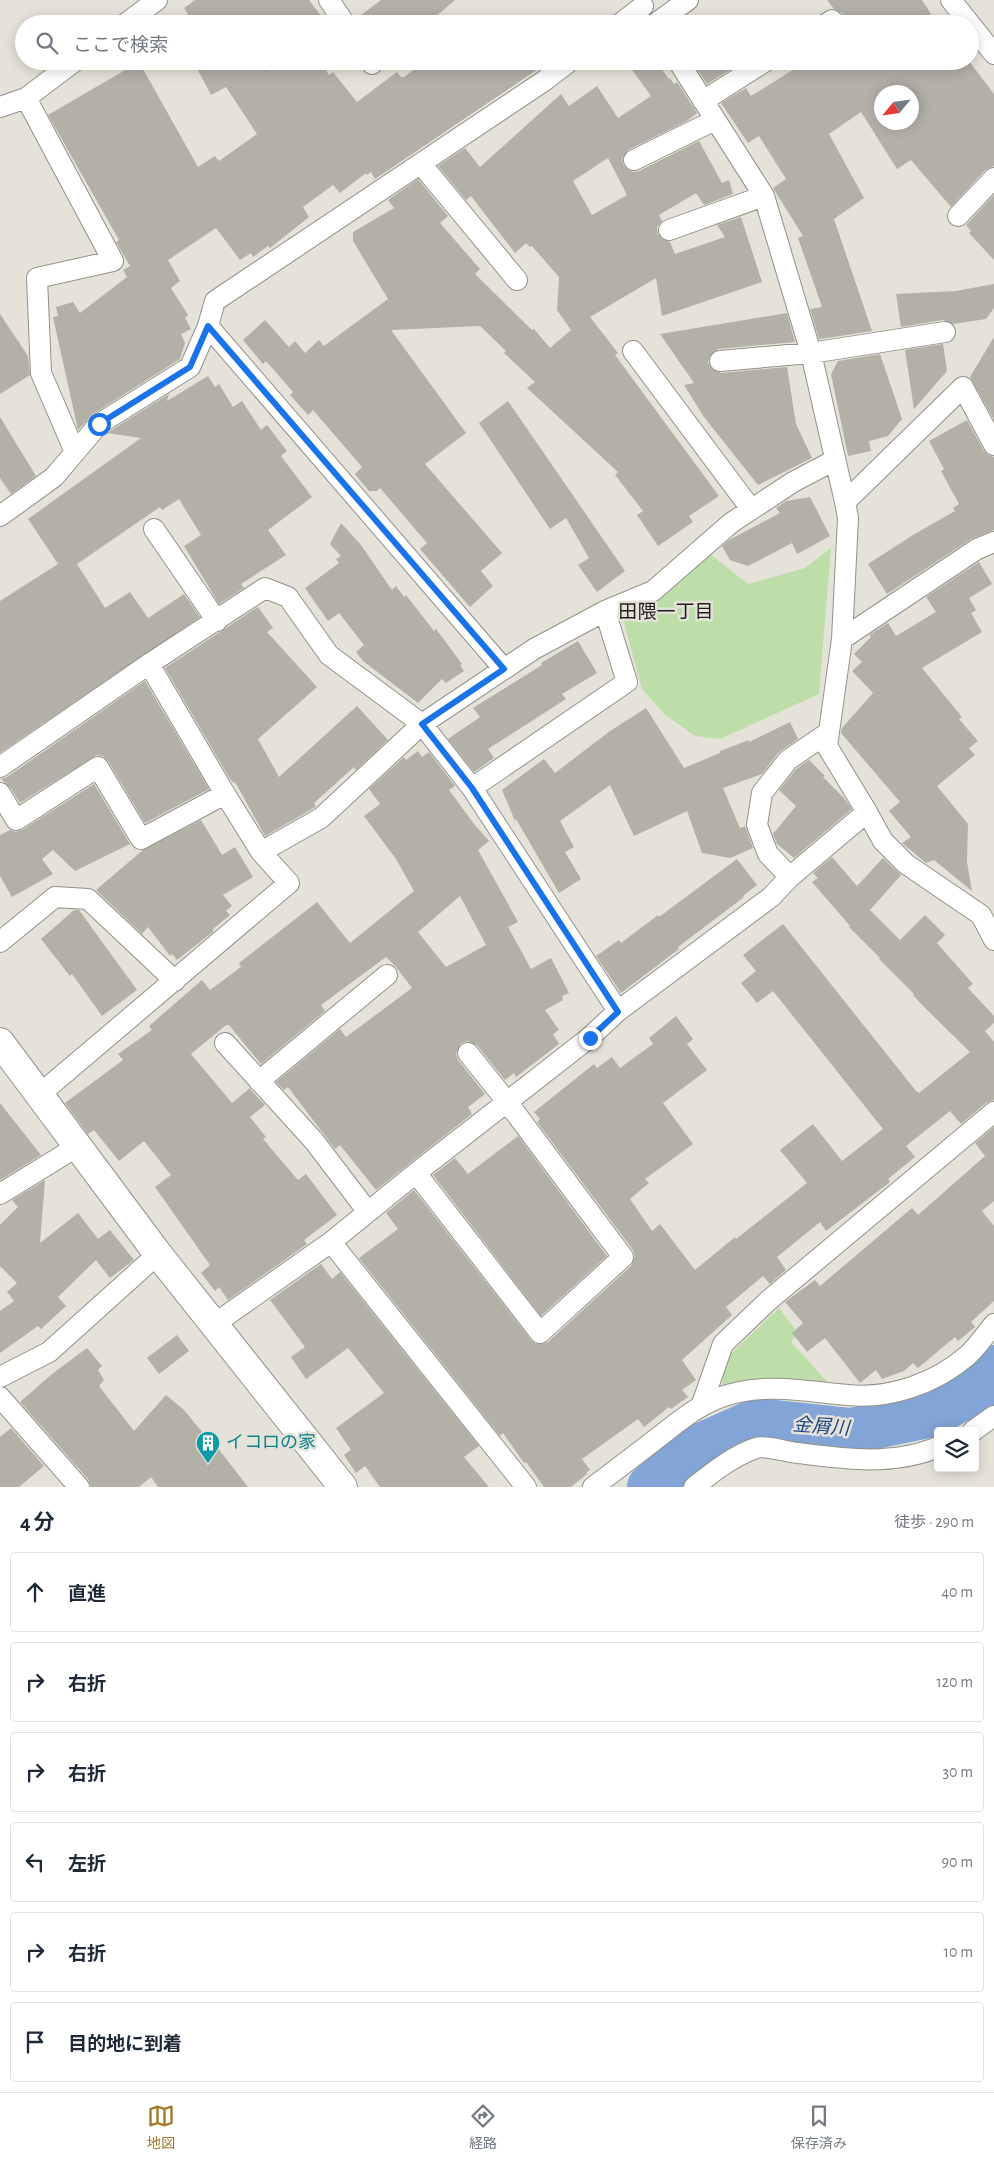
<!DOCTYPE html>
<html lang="ja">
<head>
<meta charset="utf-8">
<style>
  body { margin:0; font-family:"Alegreya Sans","Noto Sans JP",sans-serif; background:#f6f6f7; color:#1f2937 }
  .controls { position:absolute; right:15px; bottom:15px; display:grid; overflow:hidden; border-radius:5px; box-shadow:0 2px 12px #0003 }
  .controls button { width:45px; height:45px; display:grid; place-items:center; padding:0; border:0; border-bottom:1px solid #e0e1e3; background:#fff; color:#1f2937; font:25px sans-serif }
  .compass { position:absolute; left:874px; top:85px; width:45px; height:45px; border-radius:50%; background:#fff; box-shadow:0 2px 12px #0003; rotate:241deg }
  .stop { position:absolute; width:15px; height:15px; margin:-11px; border:4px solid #1a73e8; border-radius:50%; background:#fff }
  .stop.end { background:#1a73e8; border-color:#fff; box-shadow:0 1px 5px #0008 }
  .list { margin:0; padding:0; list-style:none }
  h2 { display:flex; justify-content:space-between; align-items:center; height:65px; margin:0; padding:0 20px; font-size:21px }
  h2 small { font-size:16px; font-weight:400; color:#747a83 }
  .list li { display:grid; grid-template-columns:32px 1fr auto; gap:15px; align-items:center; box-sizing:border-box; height:80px; margin:0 10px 10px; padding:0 10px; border:1px solid #e0e1e3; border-radius:5px }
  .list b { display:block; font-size:19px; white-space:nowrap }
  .list em { font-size:16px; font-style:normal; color:#747a83 }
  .icon { flex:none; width:28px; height:28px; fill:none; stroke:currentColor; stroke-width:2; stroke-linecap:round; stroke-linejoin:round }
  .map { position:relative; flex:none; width:994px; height:1487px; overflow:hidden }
  .search { position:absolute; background:#fff; box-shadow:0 2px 12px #0003; left:15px; right:15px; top:15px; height:55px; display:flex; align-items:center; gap:12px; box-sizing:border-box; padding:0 18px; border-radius:28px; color:#747a83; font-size:19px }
  .sheet { height:605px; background:#fff }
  nav { display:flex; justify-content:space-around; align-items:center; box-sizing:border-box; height:70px; border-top:1px solid #e0e1e3; background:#fff; font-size:14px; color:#747a83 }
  nav a { display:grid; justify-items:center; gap:2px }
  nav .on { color:#9f7926 }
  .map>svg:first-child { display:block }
</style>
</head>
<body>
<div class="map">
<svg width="994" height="1487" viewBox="0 0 994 1487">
  <rect width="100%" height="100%" fill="#e5e3d9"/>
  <path fill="#bddea9" d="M831 548 819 694 720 739 695 736 664 714 642 689 623 619 662 597 710 554 748 584 805 568Z
    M779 1308 798 1333 791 1342 830 1385 727 1387 723 1384 722 1377 727 1357Z"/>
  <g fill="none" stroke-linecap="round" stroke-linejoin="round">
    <path stroke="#82a4d6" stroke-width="46" d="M650 1487 701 1446 757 1421 851 1431 933 1414 981 1387 994 1368"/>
  </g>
  <path fill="#b2b0a7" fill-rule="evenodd" d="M195 0H309L327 24H194L184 8Z
    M381 0H455L427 24H357L356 19Z
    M827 0H922L931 14 916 24H847L842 13 834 9Z
    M193 61H263L270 71 284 61H320L329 75 333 72 357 102 397 72 401 77H404L425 61H550L375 179 371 172 367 175 366 173 340 193 333 185 303 207 309 217 270 248 268 246 253 257 251 253 240 260 216 228 168 260 180 281 171 288 188 315 185 318 191 329 181 334 185 343 180 359 93 414 78 430 53 317 58 316 56 307 73 302 80 313 127 277 123 270 130 266 116 242 119 240 48 115 139 62 198 167 215 156 219 161 257 134 226 87 211 95Z
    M633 61H656L669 79 670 78 674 84 677 82 697 113 687 121 628 150 622 159 624 166 633 172 639 171 699 141 722 183 729 180 733 194 704 205 696 193 659 215 662 221 657 227 658 234 662 239 670 242 675 254 725 237 717 225 741 217 762 282 662 316 656 278 590 317 618 353 615 355 719 496 689 516 693 522 658 546 637 515 643 511 615 475 618 472 527 388 535 382 504 353 506 351 480 326 391 330 466 433 425 464 502 553 481 571 493 586 470 607 420 549 427 543 380 488 377 491H369L355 474 362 467 313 410 308 415 290 395 293 392 266 361 263 364 243 340 265 320 289 347 295 341 305 353 319 340 324 346 388 299 353 241V232L394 208 388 200 418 179 448 216 440 223 480 269 475 274 532 330 534 329 550 348 571 330 557 310 559 277 532 246 530 247 526 243 515 253 471 196 466 200 438 166 465 148 480 167 561 94 569 106 597 86 618 118 651 96 628 64ZM608 158 627 195 592 215 573 181Z
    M706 61H729L733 68 707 84 697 69 707 63Z
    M807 61H969L994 94V166L985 170 951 207 911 160 897 169 861 112 829 134 864 198 834 219 872 331 827 338 819 339 810 309 822 307 798 238 803 236 773 188 786 179 759 136 748 143 721 103 746 88 751 96ZM882 92H912V122H882Z
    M994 195V260L969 233 971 231 966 225Z
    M994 284V308L986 319 953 324 943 320 901 327 896 294 956 291Z
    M787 313 795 342 718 349 710 356 708 362 711 368 721 373 787 367 796 424 812 458 758 485 704 417 684 385 694 383 660 334Z
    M0 314 28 356 30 375 0 394Z
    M994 337V420L970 377Z
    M943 344 947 371 914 409 905 350Z
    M880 354 902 419 888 436 869 441 871 451 848 456 831 374 838 361Z
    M208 376 215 387 219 384 233 407 242 401 261 430 267 425 287 451 281 456 312 497 268 530 286 555 241 584 244 588 219 604 184 546 201 535 179 499 162 510 160 507 77 564 105 608 130 592 148 618 184 594 200 617 0 753V601L58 564 28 519 141 438 107 433 169 394 167 401Z
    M508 401 625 571 597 592 578 565 589 558 566 518 550 529 479 423Z
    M0 417 36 476 11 494 0 478Z
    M967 420 984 451 988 455 994 457V530L971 539 887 594 868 564 913 535 955 511 953 508 959 504 941 471 944 469 929 441Z
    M810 497 830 536 797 554 792 543 748 566 730 560 722 546 729 540 780 513 776 508 786 501Z
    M341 523 361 545 392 590 396 586 404 597 406 595 434 631 436 629 462 664 460 665 464 671 446 683 442 679 418 703 363 661 356 652 364 645 339 613 328 621 305 588 339 563 336 559 341 556 330 544Z
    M979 562 992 584 969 598 976 610 971 613 982 632 922 668 962 717 959 719 978 741 969 748 975 755 937 786 968 824 967 862 972 891 934 860 926 863 902 843 911 837 889 811 900 802 841 733 842 728 873 693 852 671 862 662 854 654 871 637 869 635 888 623 896 636 936 612 926 597Z
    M258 607 273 628 267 632 317 687 258 739 279 777 357 706 388 740 356 770 354 767 314 803 316 806 314 808 265 836 235 782 234 783 230 779 165 668Z
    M578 641 597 673 562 694 566 699 488 749 494 758 474 772 448 739 480 717 473 708 542 665 541 663Z
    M145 681 209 789 145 823 108 761 103 756 97 755 20 803 10 787 1 779 7 777Z
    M646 708 684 768 720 753V751L749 740V742L790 722 798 739 779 752 762 774 723 788 740 828 745 826 753 848 730 858 702 853 687 811 634 836 610 785 560 821 574 847 565 852 581 879 559 893 516 819 515 821 502 790 544 759 555 773 610 731Z
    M418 751 422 757 429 752 455 786 449 790 474 824 489 841 478 850 518 922 508 927 531 969 551 958 569 993 562 996 563 1000 545 1010 559 1030 553 1034 559 1044 516 1077 514 1073 505 1080 477 1045 467 1041 460 1044 456 1054 458 1060 485 1094 468 1107 472 1114 376 1190 340 1145 335 1149 288 1087 284 1090 276 1082 340 1029 346 1037 412 988 396 967 386 957 321 1005 325 1011 261 1064 229 1025H226L191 1054 232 1103 250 1088 251 1090 265 1105 250 1117 266 1137 263 1139 298 1180 306 1174 337 1215 304 1240 307 1244 228 1300 219 1287 215 1291 201 1273 210 1265 155 1187 171 1175 144 1141 119 1161 94 1130 88 1134 65 1103 123 1060 118 1054 152 1030 149 1026 202 980 210 990 241 967 239 963 317 902 350 943 414 891 396 859 364 816 380 804 369 789 404 757 406 760ZM460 896 486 945 446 967 418 932Z
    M809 760 825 776 823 777 844 798 852 809 794 858 777 844 773 834 796 806 779 790 796 769Z
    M94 784 130 844 75 871 53 850 42 859 53 874 12 897 0 876V835L10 830 16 832 22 830Z
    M201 820 222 855 235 847 253 877 223 895 232 906 226 911 230 915 213 929V932L177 960 172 954 170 956 148 927 142 934 96 890 143 850Z
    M832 857 857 886 883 858 901 875 870 910 900 940 925 915 945 935 937 943 973 984 968 988 994 1016V1023L985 1031 994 1042V1100L986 1103 961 1124 950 1111 906 1146 915 1157 888 1179 890 1182 826 1231 820 1222 777 1257 786 1270 770 1284 763 1276 726 1307 732 1315 682 1360 696 1380 682 1390 688 1397 671 1409 669 1407 644 1427 638 1419 582 1459 590 1470 586 1473 587 1474 571 1487H544L526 1462 524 1463 503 1433 500 1436 359 1258 398 1229 386 1213 414 1190 531 1340 536 1344H543L548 1342 631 1266 635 1256 633 1250 537 1122 540 1119 534 1112 594 1064 597 1068 612 1057 620 1068 653 1044 649 1038 676 1016 693 1039 687 1044 707 1070 663 1103 693 1144 645 1179 649 1183 630 1199 652 1231 660 1224 695 1270 735 1237 736 1239 807 1183 780 1150 813 1124 842 1161 883 1129 773 991 757 1003 741 983 756 971 743 955 783 924 916 1091 919 1093 970 1052 923 1006 913 995 914 994 879 959 880 958 849 927 850 926 812 882 818 878 813 873Z
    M737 859 757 885 743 896 744 897 678 947 679 949 621 993 596 956 619 940 621 943 658 915 659 917Z
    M74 910H79L137 990 102 1016 72 974 70 976 41 939Z
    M0 1103 41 1155 0 1180Z
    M994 1127V1201L982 1211 994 1226V1301L971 1322 975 1327 958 1341 955 1337 918 1368 913 1363 904 1371 882 1379 876 1370 860 1383 825 1338 807 1352 792 1333 803 1323 785 1302 815 1280 820 1286 912 1208 918 1215 985 1156 975 1143Z
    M518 1136 607 1256 541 1316 433 1175 455 1158 468 1174Z
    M45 1180 40 1243 78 1213 98 1239 110 1230 134 1260 110 1278 96 1260 58 1297 66 1306 41 1329 38 1326 0 1353V1311L14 1301 7 1292 17 1283 0 1266V1225L18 1207 12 1200Z
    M321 1264 332 1279 340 1272 479 1446 464 1457 489 1487H380L365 1466 356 1473 344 1455 351 1450 336 1428 384 1393 348 1348 306 1379 291 1357 305 1347 270 1300Z
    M177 1335 189 1351 159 1374 147 1358Z
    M87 1348 102 1366 98 1370 104 1380 99 1386 134 1431 166 1395 184 1410 212 1444 214 1443 248 1487H158L151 1477 139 1487H91L88 1479 20 1402 52 1374Z
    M11 1428 44 1466 19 1487H0V1437Z"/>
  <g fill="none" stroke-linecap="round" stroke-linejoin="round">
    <defs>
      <path id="street" d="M329 0 345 24
        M951 0 994 54
        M125 24 157 0
        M620 24 643 6
        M655 24 688 0
        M826 24 832 20
        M370 61 372 64
        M678 61 764 196 811 353 845 502 848 518 842 639 827 746 867 812 883 841 906 864 981 915 994 940
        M26 98 113 261 37 278 41 373 75 452
        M703 101 766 61
        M0 107 26 98 75 61
        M634 160 715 120
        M421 164 517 280
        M958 216 994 178
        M669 230 764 196
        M633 351 751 509
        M720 361 811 353 945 332
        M845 502 963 387 994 445
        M0 516 54 477 99 424 190 367 208 326
        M154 529 217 621
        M842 639 977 549 994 542
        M149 664 225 794 261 852
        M504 669 208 326 215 301 544 81 570 61
        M0 767 149 664 265 588 288 597 329 655 422 724 472 788 618 1011
        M472 788 627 682 605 611
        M0 793 16 820 98 767 141 839 225 794
        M790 877 768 854 757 825 762 793 788 760 829 732
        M0 942 55 897 88 899 175 981
        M225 1043 314 1141 368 1212
        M259 1081 387 975
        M40 1094 289 883 261 852 321 818 422 724 534 649 605 611 653 591 731 523 793 482 835 460
        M416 1173 540 1333 623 1257 508 1103 468 1053
        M0 1194 78 1146
        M331 1242 526 1487
        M213 1325 331 1242 416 1173 589 1038 618 1011 771 897 790 877 867 812
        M0 1377 49 1352 158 1254
        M0 1397 79 1487
        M702 1404 723 1344 769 1300 994 1112
        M973 1431 994 1416
        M593 1487C616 1470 638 1453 660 1436 682 1419 703 1401 731 1394 770 1383 809 1392 848 1395 890 1399 934 1384 967 1356 977 1347 985 1335 994 1324
        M694 1487C713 1472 733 1456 756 1448 764 1445 788 1452 798 1453 844 1459 893 1466 938 1447"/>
      <path id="secondary" d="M0 1042 158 1254 343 1487"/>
    </defs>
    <use href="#street" stroke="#939188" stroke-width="22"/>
    <use href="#secondary" stroke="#939188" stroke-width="30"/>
    <use href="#street" stroke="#fff" stroke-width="20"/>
    <use href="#secondary" stroke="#fff" stroke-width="28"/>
  </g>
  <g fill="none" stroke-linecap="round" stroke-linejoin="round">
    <path stroke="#1a73e8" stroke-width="6" d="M99 424 190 367 208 326 504 669 422 724 472 788 618 1012 590 1038"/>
  </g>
  <defs>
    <symbol id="building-pin" viewBox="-11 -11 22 30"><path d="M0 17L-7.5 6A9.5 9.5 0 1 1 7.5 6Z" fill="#0f9aa8" stroke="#e5e3d9"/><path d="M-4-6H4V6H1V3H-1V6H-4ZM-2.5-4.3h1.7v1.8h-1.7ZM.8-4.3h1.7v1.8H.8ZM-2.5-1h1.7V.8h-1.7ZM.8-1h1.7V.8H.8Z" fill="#fff"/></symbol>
  </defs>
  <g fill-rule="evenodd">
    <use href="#building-pin" x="194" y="1429" width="28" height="38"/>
  </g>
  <g text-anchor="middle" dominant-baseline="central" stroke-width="5" stroke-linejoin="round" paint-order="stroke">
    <g font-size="18" fill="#0d838f" stroke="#e5e3d9" text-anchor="start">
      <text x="226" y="1443">イコロの家</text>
    </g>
    <g font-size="19" fill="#1f1e1b" stroke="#e5e3d9">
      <text x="666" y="612">田隈一丁目</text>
    </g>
    <g font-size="19" font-style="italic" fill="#1c4583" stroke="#e5e3d9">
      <text transform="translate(821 1427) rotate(4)">金屑川</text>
    </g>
  </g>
</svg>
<div class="controls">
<button><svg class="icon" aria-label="layers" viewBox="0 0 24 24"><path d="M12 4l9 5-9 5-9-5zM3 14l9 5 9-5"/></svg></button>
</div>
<svg class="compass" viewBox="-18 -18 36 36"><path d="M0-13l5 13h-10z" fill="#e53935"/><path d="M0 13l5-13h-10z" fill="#747a83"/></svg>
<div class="stop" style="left:99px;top:424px"></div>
<div class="stop end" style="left:590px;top:1038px"></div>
<div class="search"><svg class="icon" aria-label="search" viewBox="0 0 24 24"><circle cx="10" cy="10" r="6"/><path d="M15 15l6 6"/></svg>ここで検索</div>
</div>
<section class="sheet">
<h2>4 分<small>徒歩 · 290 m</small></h2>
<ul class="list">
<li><svg class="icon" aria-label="ahead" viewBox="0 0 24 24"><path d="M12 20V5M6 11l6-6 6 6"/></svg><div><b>直進</b></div><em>40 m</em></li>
<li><svg class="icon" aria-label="right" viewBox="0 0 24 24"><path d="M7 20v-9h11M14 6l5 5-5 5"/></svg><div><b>右折</b></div><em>120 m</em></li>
<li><svg class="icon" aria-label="right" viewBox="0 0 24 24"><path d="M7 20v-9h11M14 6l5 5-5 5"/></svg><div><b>右折</b></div><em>30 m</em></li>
<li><svg class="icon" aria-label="left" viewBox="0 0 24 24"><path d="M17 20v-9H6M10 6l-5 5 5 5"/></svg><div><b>左折</b></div><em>90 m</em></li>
<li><svg class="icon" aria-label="right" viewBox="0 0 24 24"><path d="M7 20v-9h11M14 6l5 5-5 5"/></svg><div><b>右折</b></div><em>10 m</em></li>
<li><svg class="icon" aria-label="arrive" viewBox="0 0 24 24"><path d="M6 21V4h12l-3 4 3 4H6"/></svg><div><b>目的地に到着</b></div></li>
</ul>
</section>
<nav>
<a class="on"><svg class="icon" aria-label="map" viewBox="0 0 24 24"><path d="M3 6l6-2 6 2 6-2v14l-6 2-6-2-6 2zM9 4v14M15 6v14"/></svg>地図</a>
<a><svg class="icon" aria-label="directions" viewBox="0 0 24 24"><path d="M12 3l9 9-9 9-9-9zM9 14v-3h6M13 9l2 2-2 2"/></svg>経路</a>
<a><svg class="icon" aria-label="saved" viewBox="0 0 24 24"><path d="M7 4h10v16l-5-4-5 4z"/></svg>保存済み</a>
</nav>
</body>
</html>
